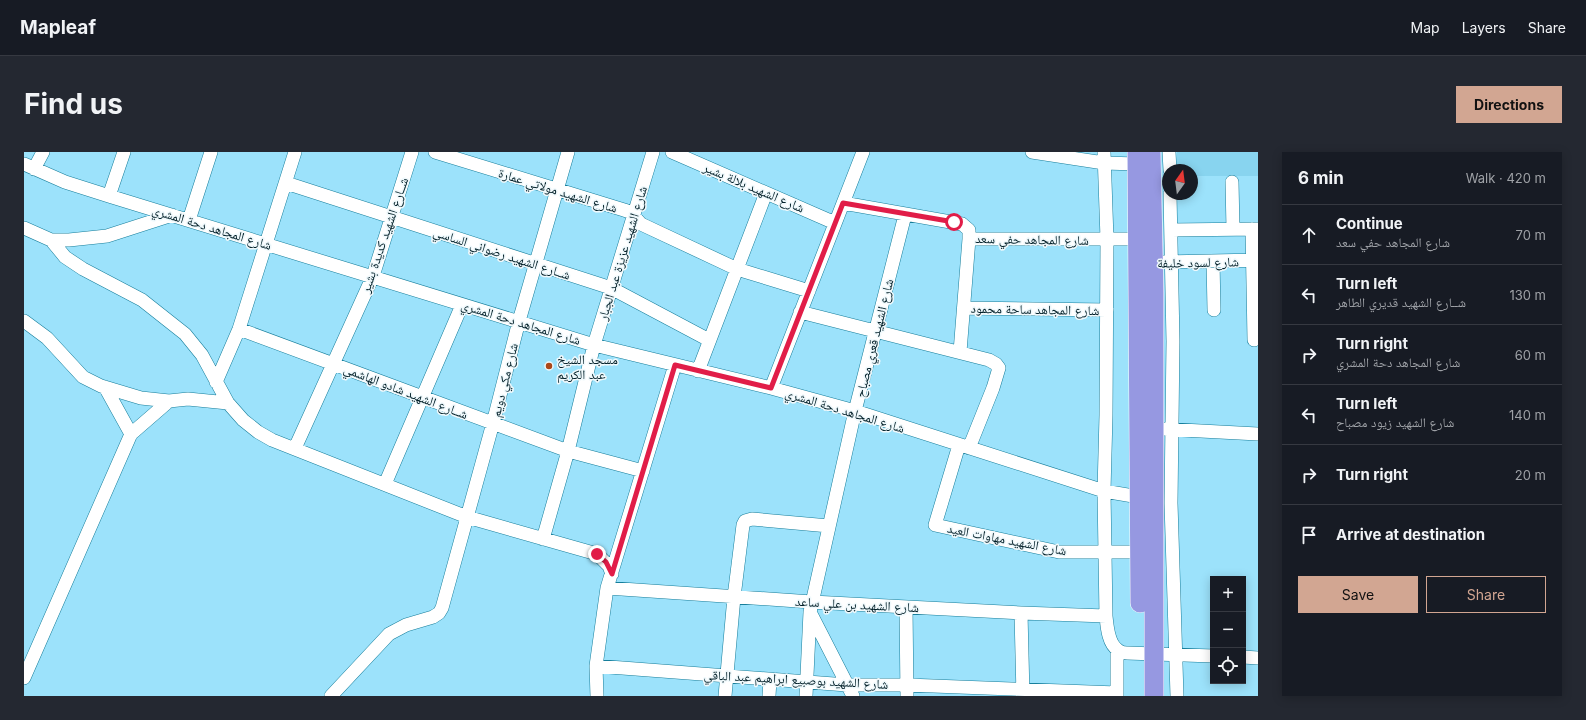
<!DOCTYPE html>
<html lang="en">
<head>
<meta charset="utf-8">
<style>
  body { margin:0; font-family:Inter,"Noto Naskh Arabic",sans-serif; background:#242831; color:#f1f3f6 }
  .controls { position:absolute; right:12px; bottom:12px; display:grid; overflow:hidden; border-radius:0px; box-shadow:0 2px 10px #0003 }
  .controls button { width:36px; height:36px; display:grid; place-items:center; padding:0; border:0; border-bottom:1px solid #363941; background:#171b24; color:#f1f3f6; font:20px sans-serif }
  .compass { position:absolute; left:1138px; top:12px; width:36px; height:36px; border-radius:50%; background:#171b24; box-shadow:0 2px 10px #0003; rotate:14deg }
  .stop { position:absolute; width:12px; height:12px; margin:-9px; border:3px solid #e11d48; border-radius:50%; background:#fff }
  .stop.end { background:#e11d48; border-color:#fff; box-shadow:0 1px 4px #0008 }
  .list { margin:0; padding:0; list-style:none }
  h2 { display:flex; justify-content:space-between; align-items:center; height:52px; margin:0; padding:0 16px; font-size:17px }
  h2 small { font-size:13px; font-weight:400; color:#9ea1a6 }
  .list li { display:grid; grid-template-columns:26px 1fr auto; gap:12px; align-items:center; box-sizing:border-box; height:60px; padding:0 16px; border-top:1px solid #363941 }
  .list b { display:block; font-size:15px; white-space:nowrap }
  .list p { margin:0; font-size:13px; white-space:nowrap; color:#9ea1a6 }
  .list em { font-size:13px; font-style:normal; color:#9ea1a6 }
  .actions { display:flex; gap:8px; padding:12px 16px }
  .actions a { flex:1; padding:9px 0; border:1px solid #d2a692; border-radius:0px; text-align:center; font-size:14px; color:#d2a692 }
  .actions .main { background:#d2a692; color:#111 }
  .icon { flex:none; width:22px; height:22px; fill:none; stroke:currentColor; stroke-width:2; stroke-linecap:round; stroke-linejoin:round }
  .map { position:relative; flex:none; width:1234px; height:544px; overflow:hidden; border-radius:0px }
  header { display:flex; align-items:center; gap:24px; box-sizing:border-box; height:56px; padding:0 20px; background:#171b24; border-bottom:1px solid #363941 }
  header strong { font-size:19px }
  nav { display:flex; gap:22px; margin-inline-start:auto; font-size:14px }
  .intro { display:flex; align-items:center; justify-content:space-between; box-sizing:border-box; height:96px; padding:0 24px }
  h1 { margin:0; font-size:28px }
  .button { padding:10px 18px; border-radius:0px; background:#d2a692; color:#111; font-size:14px; font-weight:700 }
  main { display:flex; gap:24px; padding:0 24px }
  aside { flex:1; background:#171b24; border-radius:0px; box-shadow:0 2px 10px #0003 }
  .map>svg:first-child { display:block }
</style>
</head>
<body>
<header>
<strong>Mapleaf</strong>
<nav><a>Map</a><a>Layers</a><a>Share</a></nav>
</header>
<div class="intro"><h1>Find us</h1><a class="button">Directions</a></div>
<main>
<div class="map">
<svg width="1234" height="544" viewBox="0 0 1234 544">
  <rect width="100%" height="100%" fill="#9ce2fb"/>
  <path fill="#88d4ef" d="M1153 0H1234V24H1168V18H1153Z"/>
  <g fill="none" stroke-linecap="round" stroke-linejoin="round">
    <defs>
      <path id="minor" d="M411 0 600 58 606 60 617 72 713 117 785 139
        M648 0 811 71
        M1008 0 1080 11 1113 12
        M1080 0 1083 87 1082 263 1080 339 1082 464C1083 474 1084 492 1094 498 1096 500 1101 501 1103 501L1189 504
        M1145 0 1146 18
        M0 12 41 30 85 44 570 193 747 236 831 259 1080 339 1115 345
        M10 17 19 0
        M1208 30 1209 77
        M262 31 587 136 685 188
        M1146 42 1149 189 1147 351 1153 544
        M85 44 100 0
        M819 51 938 72 945 78V87H1114
        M165 68 187 0
        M0 76 27 88 41 105 59 117 118 148 161 182 178 203 204 251 219 268 234 280 248 288 443 365 573 402 585 414 588 422
        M1228 77 1230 188
        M1147 78 1234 77
        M27 88H45L83 84 148 63
        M1189 109 1190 158
        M1140 110 1234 108
        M940 156 1083 158
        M776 160 965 208 972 212 975 216 969 236 945 296
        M0 169 23 186 59 225 77 234 117 246 145 249 164 247 204 251
        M215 177 544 299 619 319
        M936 200 945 87
        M674 219 742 41
        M192 230 215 177 271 0
        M81 235 107 282
        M747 236 839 0
        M1139 277 1234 282
        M935 293 911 373 1035 400H1116
        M271 296 349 124 388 0
        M361 332 438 153
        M519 387 544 299 570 193 629 0
        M583 436 788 450 997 461 1082 464
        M882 455 883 544
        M997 461 999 544
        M787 462 829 544
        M1219 505 1234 506
        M572 514 823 533H883L1093 541
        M0 526 107 282 145 249
        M307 544 365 482 382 473 409 465 415 461 418 456 469 271 495 169 544 0
        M573 544 572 514 583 436 651 213
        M701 544 710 445 719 373 721 369 728 367 805 374
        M745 544 746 528
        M782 544 786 460 831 259 881 63
        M1093 544V498"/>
      <path id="highway" d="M1113 0 1116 451
        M1127 0 1130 140V544"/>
    </defs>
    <use href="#minor" stroke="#167e9b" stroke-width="14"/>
    <use href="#highway" stroke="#fff" stroke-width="20"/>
    <use href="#minor" stroke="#fff" stroke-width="13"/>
    <use href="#highway" stroke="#9698e1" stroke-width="19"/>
  </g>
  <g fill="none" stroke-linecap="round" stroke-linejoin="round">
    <path stroke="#e11d48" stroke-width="5" d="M573 402 582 410 588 422 651 213 747 236 819 51 930 70"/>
  </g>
  <circle fill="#ab4718" stroke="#f0f9fc" stroke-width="1.5" cx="525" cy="214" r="4"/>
  <g text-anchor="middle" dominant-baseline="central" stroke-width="3" stroke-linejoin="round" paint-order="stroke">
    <g font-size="13" fill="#032029" stroke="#f0f9fc">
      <text transform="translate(730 35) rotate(23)">شارع الشهيد بلالة بشير</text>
      <text transform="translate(534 38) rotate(17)">شارع الشهيد مولاتي عمارة</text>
      <text transform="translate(188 75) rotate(17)">شارع المجاهد دحة المشري</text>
      <text transform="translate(360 83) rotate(-71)">شــارع الشهيد كديدة بشير</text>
      <text transform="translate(1008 87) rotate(1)">شارع المجاهد حفي سعد</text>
      <text transform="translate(478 101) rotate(18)">شــارع الشهيد رضواني الساسي</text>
      <text transform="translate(598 101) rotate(-73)">شارع الشهيد عزيزة عبد الجبار</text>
      <text transform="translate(1174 110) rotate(-1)">شارع لسود خليفة</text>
      <text transform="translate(1011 157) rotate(1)">شارع المجاهد ساحة محمود</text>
      <text transform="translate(497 170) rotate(17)">شارع المجاهد دحة المشري</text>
      <text transform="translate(850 186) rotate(-76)">شارع الشهيد قعري مصباح</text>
      <text transform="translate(480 228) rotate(-76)">شارع مكي دويم</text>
      <text transform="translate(382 239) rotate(21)">شــارع الشهيد شادو الهاشمي</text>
      <text transform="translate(821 258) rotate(17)">شارع المجاهد دحة المشري</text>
      <text transform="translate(983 387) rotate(11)">شارع الشهيد مهاوات العيد</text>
      <text transform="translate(833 452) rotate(3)">شارع الشهيد بن علي ساعد</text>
      <text transform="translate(772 527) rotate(3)">شارع الشهيد بوصبيع ابراهيم عبد الباقي</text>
    </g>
    <g font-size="13" fill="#032029" stroke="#f0f9fc" text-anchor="start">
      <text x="533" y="207">مسجد الشيخ<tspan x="533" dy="15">عبد الكريم</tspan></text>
    </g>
  </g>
</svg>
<div class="controls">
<button>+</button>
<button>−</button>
<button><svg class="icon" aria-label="locate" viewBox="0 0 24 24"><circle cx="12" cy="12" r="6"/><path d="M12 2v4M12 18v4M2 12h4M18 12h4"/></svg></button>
</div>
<svg class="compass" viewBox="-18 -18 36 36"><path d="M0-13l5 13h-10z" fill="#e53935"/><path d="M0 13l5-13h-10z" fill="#9ea1a6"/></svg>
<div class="stop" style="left:930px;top:70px"></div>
<div class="stop end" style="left:573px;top:402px"></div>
</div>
<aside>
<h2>6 min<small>Walk · 420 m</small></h2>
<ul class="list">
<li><svg class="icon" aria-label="ahead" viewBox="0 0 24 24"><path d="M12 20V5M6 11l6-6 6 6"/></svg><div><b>Continue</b><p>شارع المجاهد حفي سعد</p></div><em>70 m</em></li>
<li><svg class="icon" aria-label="left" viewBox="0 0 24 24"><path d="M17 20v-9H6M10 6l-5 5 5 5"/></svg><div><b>Turn left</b><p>شــارع الشهيد قديري الطاهر</p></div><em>130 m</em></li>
<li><svg class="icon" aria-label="right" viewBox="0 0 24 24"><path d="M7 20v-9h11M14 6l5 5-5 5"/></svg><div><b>Turn right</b><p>شارع المجاهد دحة المشري</p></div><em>60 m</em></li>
<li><svg class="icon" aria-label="left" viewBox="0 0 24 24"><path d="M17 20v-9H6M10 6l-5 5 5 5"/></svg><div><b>Turn left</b><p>شارع الشهيد زيود مصباح</p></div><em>140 m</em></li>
<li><svg class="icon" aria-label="right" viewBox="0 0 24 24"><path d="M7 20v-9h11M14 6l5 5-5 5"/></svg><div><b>Turn right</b></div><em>20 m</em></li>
<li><svg class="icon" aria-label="arrive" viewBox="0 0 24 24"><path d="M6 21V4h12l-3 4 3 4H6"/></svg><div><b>Arrive at destination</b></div></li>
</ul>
<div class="actions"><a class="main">Save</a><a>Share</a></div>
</aside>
</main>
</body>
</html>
